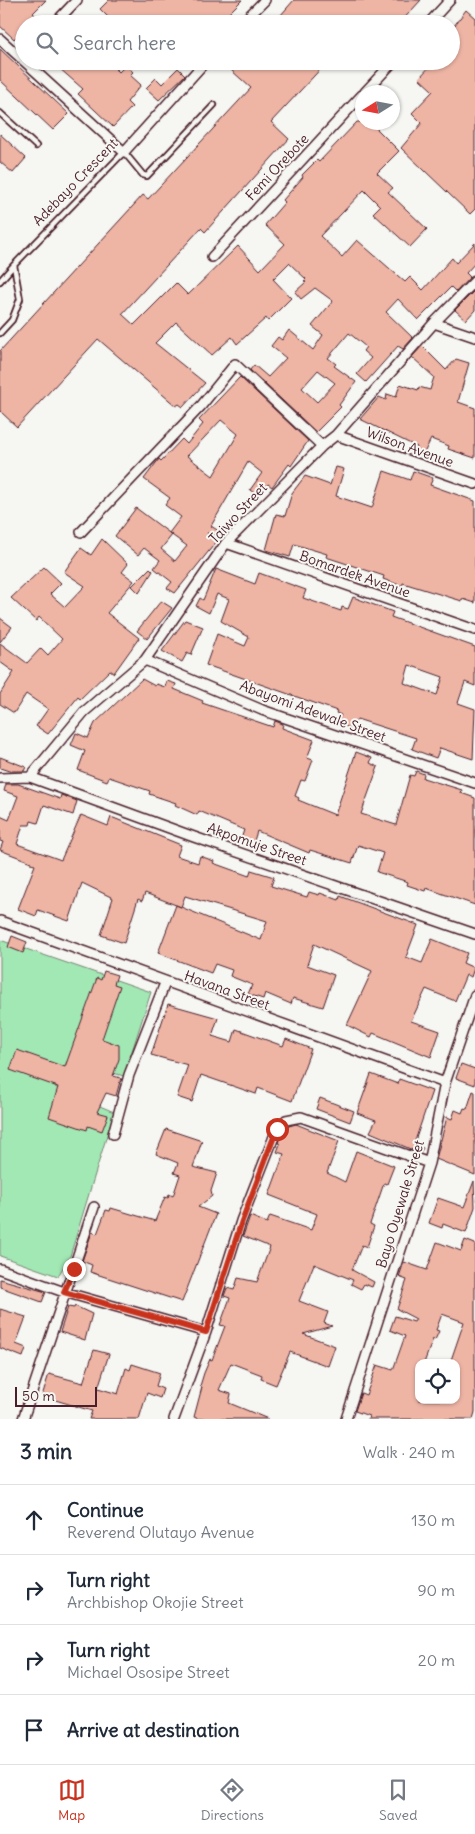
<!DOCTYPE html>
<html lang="en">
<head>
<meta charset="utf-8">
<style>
  body { margin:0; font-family:Delius,sans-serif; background:#f6f6f7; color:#1f2937 }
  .controls { position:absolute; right:15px; bottom:15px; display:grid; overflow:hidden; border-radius:10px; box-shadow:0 1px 4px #0004 }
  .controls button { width:45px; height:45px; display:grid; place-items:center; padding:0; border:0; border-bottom:1px solid #e0e1e3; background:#fff; color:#1f2937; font:25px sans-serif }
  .compass { position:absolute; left:355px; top:85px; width:45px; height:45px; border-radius:50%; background:#fff; box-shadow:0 1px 4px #0004; rotate:259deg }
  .scale { position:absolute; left:15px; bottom:12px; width:82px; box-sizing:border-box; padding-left:5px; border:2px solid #4a1f2b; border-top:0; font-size:14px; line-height:18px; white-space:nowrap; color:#4a1f2b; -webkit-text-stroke:4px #f6f6f2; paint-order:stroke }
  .stop { position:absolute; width:15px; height:15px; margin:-11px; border:4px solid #c8321e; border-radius:50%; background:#fff }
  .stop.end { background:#c8321e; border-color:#fff; box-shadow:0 1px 5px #0008 }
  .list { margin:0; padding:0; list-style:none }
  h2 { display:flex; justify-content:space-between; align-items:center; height:65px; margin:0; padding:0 20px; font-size:21px }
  h2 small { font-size:16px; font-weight:400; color:#747a83 }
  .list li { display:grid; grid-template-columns:32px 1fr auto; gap:15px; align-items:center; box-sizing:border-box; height:70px; padding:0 20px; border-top:1px solid #e0e1e3 }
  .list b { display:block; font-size:19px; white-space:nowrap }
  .list p { margin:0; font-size:16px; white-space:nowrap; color:#747a83 }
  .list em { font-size:16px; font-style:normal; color:#747a83 }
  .icon { flex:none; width:28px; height:28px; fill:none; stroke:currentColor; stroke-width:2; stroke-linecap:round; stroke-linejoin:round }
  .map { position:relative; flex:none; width:475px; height:1419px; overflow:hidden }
  .search { position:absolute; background:#fff; box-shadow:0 1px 4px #0004; left:15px; right:15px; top:15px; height:55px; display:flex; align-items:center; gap:12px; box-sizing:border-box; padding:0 18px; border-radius:28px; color:#747a83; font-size:19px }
  .sheet { height:345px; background:#fff }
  nav { display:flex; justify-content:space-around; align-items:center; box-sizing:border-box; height:70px; border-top:1px solid #e0e1e3; background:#fff; font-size:14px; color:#747a83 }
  nav a { display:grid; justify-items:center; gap:2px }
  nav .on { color:#c8321e }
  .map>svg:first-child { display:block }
</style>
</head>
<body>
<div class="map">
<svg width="475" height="1419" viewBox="0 0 475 1419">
  <rect width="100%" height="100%" fill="#f6f6f2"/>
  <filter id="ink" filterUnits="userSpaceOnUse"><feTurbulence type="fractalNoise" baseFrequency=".02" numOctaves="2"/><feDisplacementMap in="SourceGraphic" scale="10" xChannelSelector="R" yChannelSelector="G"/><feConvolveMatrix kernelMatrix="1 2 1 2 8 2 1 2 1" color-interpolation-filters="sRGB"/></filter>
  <g filter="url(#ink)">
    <path fill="#a2e8b4" stroke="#768470" d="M0 940 151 992 124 1076 67 1061 55 1087 114 1112 70 1256 58 1276 0 1256Z"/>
    <path fill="#eeb5a5" stroke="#4a1f2b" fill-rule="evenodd" d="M0 0H46L33 13 44 24H24V41L18 35 14 39 0 26Z
      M109 0H242L218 24H115L100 9Z
      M294 0H421L399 24H273Z
      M466 10 475 18V209L470 214 401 148 422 123 412 113 433 91 419 78 435 61H451V30Z
      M0 49 69 114 53 130 0 80Z
      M51 61H108L119 72 126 65 133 72 130 75 141 85 127 102 132 107 113 127 78 94 83 89Z
      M239 61H328L271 122 289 139 205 232 201 228 122 314 134 325 176 283 188 295 238 246 260 270 285 244 265 225 285 202 283 200 303 177 302 175 317 160 319 162 357 122H370L399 151 377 173 393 188 388 192 427 229 410 247 373 213 380 206 364 190 320 236 342 257 357 240 405 282 410 277 423 290 452 258 456 263 475 243V263L466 273 470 277 456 292 451 287 418 320 398 299 386 312 413 338 403 349 398 346 366 382 357 374 371 358 363 351 366 347 349 333 328 358 336 364 334 366 356 382 339 405 341 407 316 432 250 370 254 365 268 377 286 358 271 346 278 337 282 340 289 330 313 350 323 335 312 326 333 301 315 288 301 299 295 292 306 282 304 281 306 279 289 263 273 279 291 298 268 321 266 318 237 344 232 337 212 355 176 322 155 343 205 383 183 407 179 404 176 406 98 339 17 427 0 411V351L143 195 148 199 251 88 231 70ZM318 370 335 383 317 402 302 388Z
      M178 68 185 75 159 100 146 88 156 78 162 84Z
      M0 134 26 158 13 173 0 162Z
      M475 290V310L466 320 455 310Z
      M422 346 446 370 456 359 469 363 458 402 475 408V458L448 449 449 446 431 439 424 453 416 449 417 447 360 419 379 397 386 400 387 394 396 397 400 384 418 390 419 387 430 390 434 377 412 357Z
      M240 377 308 441 291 466 289 464 272 487 268 484 258 496 250 490 262 473 248 462 211 526 225 535 223 537 207 533 217 541 175 593 167 588 172 582 154 568 160 560 144 548 138 555 115 536 136 508 172 535 161 549 175 561 187 546 169 533 181 517 165 505 170 498 144 479 159 459 161 461 182 439 187 444 203 424 199 420ZM221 420 238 434 213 476 187 456Z
      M336 467 344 469 336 496 372 508 384 471 410 480 413 471 433 478 430 485 475 501V603L463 599 462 601 403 583 402 586 383 579 384 576 326 557 327 554 294 544 290 557 266 550 276 514 285 516 292 493 305 476 330 485Z
      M102 539 128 564 122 572 134 581 107 613 139 638 114 673 110 670 80 699 78 697 48 734 36 726 48 709 26 694 14 713 0 704V694L14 672 0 662V643L27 663 41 648 48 655 62 639 39 617 36 621 11 598 44 567 61 583 50 594 65 607 85 586 64 572 81 548 91 555Z
      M150 568 153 571 139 593 132 586Z
      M216 569 255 584 259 573 306 590 303 598 341 611 342 607 348 609 353 597 393 612 391 617 475 647V686L465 682 458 703 475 709 473 759 440 748 436 758 412 749 416 738 357 719 351 729 337 722 341 715 336 713 337 711 206 665 217 634 245 646 249 637 221 621 229 599 217 594 209 613 196 606 200 598 203 600ZM409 665 443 677 437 695 404 683Z
      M161 601 172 608 147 639 137 631Z
      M0 618 12 627 0 642Z
      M185 620 203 627 191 655 187 653 182 662 162 651Z
      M142 679 155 686 156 684 165 687 167 681 176 684 174 689 203 701 202 703 273 727 275 721 283 724 282 728 314 740 307 758 313 760 305 781 301 780 295 796 299 798 298 800 335 815 356 752 372 758 370 763 378 767 361 814 396 825 410 775 414 776 416 771 424 774 423 778 462 790 461 793 475 798V905L426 888 425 891 407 885 408 882 377 872 383 853 358 845 352 863 310 850 309 853 257 831 253 844 241 839 244 830 199 811 197 815 175 805 176 803 149 794 150 791 109 777 107 781 78 770 85 751 71 745 76 733 88 738 95 723Z
      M0 757 26 767 24 771H9L0 768Z
      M6 784H18L60 799 61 795 77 801 73 815 44 805 38 823 31 821 30 825H23L17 844 61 860 81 815 108 826 111 817 181 845 177 856 198 863 200 856 214 861 213 863 249 876 251 870 274 877 271 886 307 897 309 892 319 895 320 893 339 900 340 896 418 925 406 957 422 963 432 939 467 953 463 963 474 968 471 977 466 975 455 1001 426 989 411 1021 440 1031 431 1057 373 1033 371 1037 347 1025 372 971 314 944 307 965 334 975 323 1007 293 998 291 1004 265 993 263 999 248 994 252 985 230 976 232 970 215 964 211 973 158 953 176 905 261 940 267 921 185 896 181 907 145 893 142 901 138 899 124 943 101 935 113 898 82 883 69 921 38 910 36 916 18 909 35 865 31 864V862L0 850 3 842 0 841V816L9 820 18 796 4 791Z
      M12 936 27 942 23 953 8 947Z
      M104 971 117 975 114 984 120 986 102 1039 119 1045V1059L113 1076 121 1078 116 1096 106 1093 97 1112 108 1115 102 1131 88 1126 87 1130 49 1117 58 1087 10 1070 17 1050 65 1067 97 978 101 980Z
      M168 1004 218 1018 212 1036 232 1042 236 1029 283 1046 286 1039 311 1049 292 1101 258 1088 256 1094 201 1075 192 1102 177 1097 188 1065 151 1055Z
      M461 1064 475 1069V1085L456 1078Z
      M371 1074 398 1084 399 1079 432 1091 414 1144 423 1148 420 1153 370 1132 376 1120 357 1113Z
      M473 1091 475 1092V1175L436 1159 447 1117 452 1119 455 1110 462 1113 464 1108 467 1109Z
      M320 1098 354 1111 350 1122 316 1109Z
      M296 1124 339 1141 327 1173 345 1182 356 1151 394 1166 387 1184 384 1183 370 1224 374 1226 367 1247 362 1245 352 1270 374 1282 372 1287 364 1284 361 1289 351 1284 353 1280 314 1264 299 1301 328 1312 324 1323 332 1326 303 1334 335 1346 328 1366 290 1352 276 1385 261 1379 262 1375 231 1363 219 1390 231 1394 229 1403 268 1419H199L194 1417 202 1387 200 1386 204 1373 210 1359 212 1360 225 1326 220 1325 230 1298 224 1296 227 1288 234 1290 238 1278 257 1282 270 1247 243 1236 250 1216 267 1223 270 1216 311 1230 317 1214 269 1195 284 1154 277 1152 280 1144 278 1143 282 1132 289 1126Z
      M166 1129 202 1141 193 1167 217 1173 211 1191 212 1196 198 1207 216 1214 182 1302 90 1272 92 1265 82 1261 92 1232 97 1234 106 1210 110 1211 111 1208 155 1221 165 1197 168 1198 169 1194 173 1196 180 1175 174 1173 178 1163 156 1154Z
      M474 1181 475 1207 466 1233 443 1224 442 1228 429 1223 438 1198 464 1207Z
      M465 1240 475 1244V1412L473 1419H368L369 1416 355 1411 361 1393 366 1395 377 1365 393 1370 405 1336 390 1330 395 1316 414 1322 416 1319 397 1309 407 1280 399 1277 404 1262 427 1270 437 1242 461 1251ZM442 1314 464 1322 450 1363H456V1400H419V1363H424L433 1339 435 1340 439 1331 436 1330Z
      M0 1279 46 1292 42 1302 0 1287Z
      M75 1306 92 1314 85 1340 60 1332 68 1307 74 1308Z
      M0 1309 26 1317 16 1344 26 1348 23 1357 0 1348Z
      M94 1350 109 1354 98 1388 118 1394 126 1368 130 1370 132 1364 160 1373 156 1386 163 1389 160 1398 147 1393 139 1419H89L92 1411 42 1396 49 1374 83 1383Z"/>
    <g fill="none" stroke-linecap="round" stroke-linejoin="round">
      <defs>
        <path id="lane" d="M0 113 36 146
          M0 281 14 265
          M0 333 12 320 20 299 14 265 124 152 143 175 147 176 214 105"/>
        <path id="street" d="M54 24 77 0
          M241 24 265 0
          M428 24 450 0
          M0 39 124 152 206 61
          M365 92 394 61
          M212 257 362 95
          M434 323 475 337
          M336 435 475 484
          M81 532 201 406 235 364 322 446
          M226 543 475 630
          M145 660 262 710 475 783
          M30 777 194 837 475 934
          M0 778 30 777 84 712 145 660 226 543 322 446 336 435 434 323 475 281
          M0 921 445 1083
          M113 1134 129 1075 165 983
          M0 1269 64 1292 206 1332
          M23 1419 94 1207
          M174 1419 206 1332 241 1221 277 1129 286 1120 301 1117 429 1163
          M346 1419 429 1163 445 1083 475 995"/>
      </defs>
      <use href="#lane" stroke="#4a1f2b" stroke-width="8"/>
      <use href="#street" stroke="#4a1f2b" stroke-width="12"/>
      <use href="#lane" stroke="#f6f6f2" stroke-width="4.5"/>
      <use href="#street" stroke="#f6f6f2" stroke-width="9"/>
    </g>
  </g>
  <g fill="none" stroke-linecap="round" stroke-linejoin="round" filter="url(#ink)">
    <path stroke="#c8321e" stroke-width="6" d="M74 1269 64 1292 206 1332 242 1221 277 1129"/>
  </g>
  <g text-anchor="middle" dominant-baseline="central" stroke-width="4" stroke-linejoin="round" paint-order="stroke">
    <g font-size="14" fill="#4a1f2b" stroke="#f6f6f2">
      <text transform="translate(277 167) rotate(-47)">Femi Orebote</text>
      <text transform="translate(75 182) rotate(-46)">Adebayo Crescent</text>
      <text transform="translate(410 447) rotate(20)">Wilson Avenue</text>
      <text transform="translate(238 513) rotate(-47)">Taiwo Street</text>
      <text transform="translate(355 574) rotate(19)">Bomardek Avenue</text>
      <text transform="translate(313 711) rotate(20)">Abayomi Adewale Street</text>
      <text transform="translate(257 844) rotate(19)">Akpomuje Street</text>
      <text transform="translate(227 990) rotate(20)">Havana Street</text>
      <text transform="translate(400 1204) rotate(-73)">Bayo Oyewale Street</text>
    </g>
  </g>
</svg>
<div class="controls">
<button><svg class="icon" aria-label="locate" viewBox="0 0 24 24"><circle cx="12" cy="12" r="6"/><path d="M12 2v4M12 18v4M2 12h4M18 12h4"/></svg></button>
</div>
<svg class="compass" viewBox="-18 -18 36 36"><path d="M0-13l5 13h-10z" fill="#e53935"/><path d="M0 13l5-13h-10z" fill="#747a83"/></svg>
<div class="scale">50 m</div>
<div class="stop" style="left:277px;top:1129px"></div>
<div class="stop end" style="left:74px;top:1269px"></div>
<div class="search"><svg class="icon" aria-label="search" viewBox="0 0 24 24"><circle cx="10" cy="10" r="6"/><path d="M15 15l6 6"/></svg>Search here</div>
</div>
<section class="sheet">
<h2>3 min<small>Walk · 240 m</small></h2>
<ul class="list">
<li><svg class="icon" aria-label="ahead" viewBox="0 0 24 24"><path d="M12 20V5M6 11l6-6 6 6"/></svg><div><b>Continue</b><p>Reverend Olutayo Avenue</p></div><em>130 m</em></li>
<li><svg class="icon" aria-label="right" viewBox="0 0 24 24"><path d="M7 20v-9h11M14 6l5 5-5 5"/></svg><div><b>Turn right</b><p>Archbishop Okojie Street</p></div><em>90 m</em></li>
<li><svg class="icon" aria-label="right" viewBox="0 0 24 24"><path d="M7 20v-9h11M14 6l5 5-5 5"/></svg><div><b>Turn right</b><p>Michael Ososipe Street</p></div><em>20 m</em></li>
<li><svg class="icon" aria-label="arrive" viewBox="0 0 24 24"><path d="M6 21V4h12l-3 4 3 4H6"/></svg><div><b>Arrive at destination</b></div></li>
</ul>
</section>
<nav>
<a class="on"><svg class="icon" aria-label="map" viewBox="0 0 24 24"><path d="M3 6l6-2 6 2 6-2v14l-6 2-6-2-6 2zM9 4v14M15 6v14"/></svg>Map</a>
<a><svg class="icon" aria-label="directions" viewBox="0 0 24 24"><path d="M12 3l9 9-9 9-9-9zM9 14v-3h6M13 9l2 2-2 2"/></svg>Directions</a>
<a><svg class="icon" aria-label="saved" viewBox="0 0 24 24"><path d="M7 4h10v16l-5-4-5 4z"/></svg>Saved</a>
</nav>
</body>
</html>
